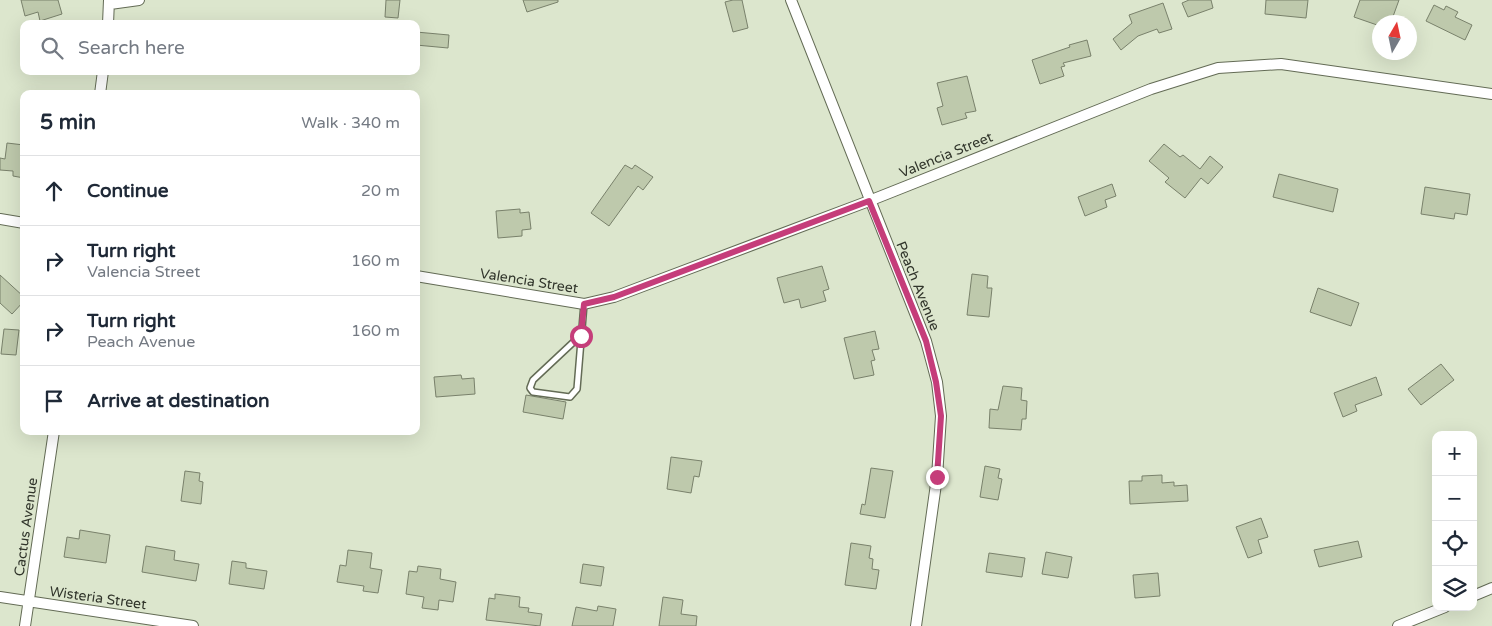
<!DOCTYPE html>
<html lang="en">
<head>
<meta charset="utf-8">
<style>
  body { margin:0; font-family:"Varela Round",sans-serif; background:#f6f6f7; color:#1f2937 }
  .controls { position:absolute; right:15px; bottom:15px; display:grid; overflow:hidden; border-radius:10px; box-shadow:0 5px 20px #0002 }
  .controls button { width:45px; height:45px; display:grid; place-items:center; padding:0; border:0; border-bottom:1px solid #e0e1e3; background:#fff; color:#1f2937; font:25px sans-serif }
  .compass { position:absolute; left:1372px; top:15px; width:45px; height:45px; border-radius:50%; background:#fff; box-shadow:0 5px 20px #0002; rotate:9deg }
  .stop { position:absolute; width:15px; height:15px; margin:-11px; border:4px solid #c53d7a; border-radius:50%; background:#fff }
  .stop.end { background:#c53d7a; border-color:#fff; box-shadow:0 1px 5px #0008 }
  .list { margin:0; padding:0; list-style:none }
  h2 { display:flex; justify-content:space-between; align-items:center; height:65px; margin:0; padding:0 20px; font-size:21px }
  h2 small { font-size:16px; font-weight:400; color:#747a83 }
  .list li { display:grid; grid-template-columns:32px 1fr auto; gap:15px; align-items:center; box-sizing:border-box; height:70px; padding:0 20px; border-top:1px solid #e0e1e3 }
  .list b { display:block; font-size:19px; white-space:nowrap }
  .list p { margin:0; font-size:16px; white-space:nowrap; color:#747a83 }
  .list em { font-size:16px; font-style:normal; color:#747a83 }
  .icon { flex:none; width:28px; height:28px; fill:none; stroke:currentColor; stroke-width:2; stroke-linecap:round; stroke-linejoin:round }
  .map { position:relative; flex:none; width:1492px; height:626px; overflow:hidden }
  .search { position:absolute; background:#fff; box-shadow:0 5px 20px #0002; left:20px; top:20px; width:400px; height:55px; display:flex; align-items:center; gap:12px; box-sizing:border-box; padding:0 18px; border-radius:10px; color:#747a83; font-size:19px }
  .panel { position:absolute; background:#fff; box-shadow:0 5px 20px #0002; left:20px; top:90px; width:400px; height:345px; border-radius:10px }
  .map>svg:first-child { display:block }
</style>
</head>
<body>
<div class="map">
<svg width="1492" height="626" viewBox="0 0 1492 626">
  <rect width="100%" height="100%" fill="#dce6cd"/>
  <path fill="#bec9ac" stroke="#79816b" d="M21 0H58L62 14 40 21 38 12 25 16Z
    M386 0H400L398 18 385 17Z
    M523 0H558V2L527 12Z
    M733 0H742L748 28 733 32 725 2Z
    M1189 0H1211L1213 8 1188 17 1182 3Z
    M1266 0H1308L1306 18 1265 14Z
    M1360 0H1399L1391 22H1380V26L1354 17Z
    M1163 3 1172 29 1159 33 1157 29 1138 36 1121 50 1113 39 1132 23 1129 15Z
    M1434 5 1444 10 1446 6 1458 12 1455 17 1472 25 1465 40 1426 21Z
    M416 32 449 35 448 48 416 45Z
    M1087 40 1091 56 1063 63 1065 66 1061 67 1064 76 1040 84 1032 60 1070 47 1069 45Z
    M967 76 976 111 965 113 967 118 942 125 937 108 943 106 937 83Z
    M7 143 24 145V178L13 176V171L0 170V158L5 159Z
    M1164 144 1180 157 1183 155 1200 169 1210 156 1223 167 1208 184 1201 178 1185 198 1165 182 1169 178 1149 161Z
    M625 165 632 169 635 165 653 177 643 190 638 186 609 226 591 213Z
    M1279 174 1338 189 1333 212 1273 197Z
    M1112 184 1116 196 1105 200 1107 207 1085 216 1078 197Z
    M1425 187 1470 194 1467 215 1455 213 1454 219 1421 214Z
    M520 209V213L529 212 531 229 522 230V236L498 238 496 211Z
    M822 266 829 289 823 291 826 301 801 308 799 299 784 303 777 278Z
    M972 274 988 276 987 288H992L989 317 967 315Z
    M0 275 24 297V301L12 314 0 303Z
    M1318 288 1359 303 1351 326 1310 312Z
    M4 329 19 330 16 355 1 354Z
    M875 331 879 349 872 350 875 360 871 361 874 375 854 379 844 338Z
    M1441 364 1454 380 1421 405 1408 389Z
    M461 375 462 379 474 378 475 394 436 397 434 377Z
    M1376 377 1382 395 1355 405 1357 411 1343 417 1334 393Z
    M1003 386 1022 388 1021 400 1027 401 1026 419H1022L1021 430 989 428 990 409 998 410Z
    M526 395 566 402 563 419 523 412Z
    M671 457 702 461 699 477 694 476 691 493 667 489Z
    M985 466 1000 469 998 478 1002 479 998 500 980 497Z
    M871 468 893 471 885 518 860 514 862 504 865 505Z
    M185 471 200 473 199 481 203 482 201 504 181 501Z
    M1162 475V483L1174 482V486L1187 485 1188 501 1130 504 1129 481H1142V476Z
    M1261 518 1268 537 1258 540 1262 553 1248 558 1236 527Z
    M80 530 110 535 106 563 64 557 67 537 79 539Z
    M1358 541 1362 557 1319 567 1314 550Z
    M851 543 871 546 869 558 873 559 872 569 879 570 876 589 845 585Z
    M146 546 175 551 174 560 199 564 196 581 142 572Z
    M348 550 372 553 370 568 382 570 378 593 363 591 364 586 337 582 340 565 346 566Z
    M1046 552 1072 557 1068 578 1042 574Z
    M989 553 1025 558 1022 577 986 572Z
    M232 561 246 563V568L267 571 264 589 229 584Z
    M583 564 604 567 601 586 580 583Z
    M418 566 441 569 440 579 456 582 453 602 439 600 438 610 422 608 424 597 406 594 409 571 417 572Z
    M1158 573 1160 596 1135 598 1133 575Z
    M495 594 520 597 519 607 529 608 528 612 542 614 540 626 486 620 489 598 495 599Z
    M663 597 683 600 681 614 697 616 696 626H659Z
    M598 606 616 609 613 626H572L576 607 597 611Z"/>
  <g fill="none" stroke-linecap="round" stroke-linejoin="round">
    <defs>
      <path id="lane" d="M581 335 533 380 530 388 533 392 570 397 577 389 584 304"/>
      <path id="street" d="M791 0 926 341 937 382 941 416 937 477 916 626
        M110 4 139 0
        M108 24 109 0
        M100 94 103 71
        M0 219 24 223
        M416 276 584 304 614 297 869 201 1151 89 1218 68 1281 64 1492 94
        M1473 596 1492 588
        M0 597 193 626
        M25 626 54 431
        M1398 626 1445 607"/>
    </defs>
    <use href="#lane" stroke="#636b55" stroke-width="8"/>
    <use href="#street" stroke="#636b55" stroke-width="12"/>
    <use href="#lane" stroke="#fff" stroke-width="5"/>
    <use href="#street" stroke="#fff" stroke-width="10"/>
  </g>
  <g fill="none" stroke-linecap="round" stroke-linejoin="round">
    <path stroke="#c53d7a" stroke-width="6" d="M581 336 584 304 614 297 869 201 926 341 936 382 941 416 937 477"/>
  </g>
  <g text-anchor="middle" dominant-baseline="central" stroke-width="4" stroke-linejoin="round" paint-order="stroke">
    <g font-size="14" fill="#31352b" stroke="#dce6cd">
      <text transform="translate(946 155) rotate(-22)">Valencia Street</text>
      <text transform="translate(529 281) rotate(9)">Valencia Street</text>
      <text transform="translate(918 286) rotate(68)">Peach Avenue</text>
      <text transform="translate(26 527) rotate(-82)">Cactus Avenue</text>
      <text transform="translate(98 598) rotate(8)">Wisteria Street</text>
    </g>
  </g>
</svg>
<div class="controls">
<button>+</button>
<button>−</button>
<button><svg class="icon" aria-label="locate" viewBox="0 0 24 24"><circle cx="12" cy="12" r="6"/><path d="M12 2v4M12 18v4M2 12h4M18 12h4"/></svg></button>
<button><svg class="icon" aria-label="layers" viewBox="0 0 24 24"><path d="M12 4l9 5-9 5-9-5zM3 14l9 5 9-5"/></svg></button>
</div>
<svg class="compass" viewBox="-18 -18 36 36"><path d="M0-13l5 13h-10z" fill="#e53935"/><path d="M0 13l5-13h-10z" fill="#747a83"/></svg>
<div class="stop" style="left:581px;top:336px"></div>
<div class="stop end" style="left:937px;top:477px"></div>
<div class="search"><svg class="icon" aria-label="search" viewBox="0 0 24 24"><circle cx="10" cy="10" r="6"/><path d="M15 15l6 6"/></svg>Search here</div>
<section class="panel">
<h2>5 min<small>Walk · 340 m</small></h2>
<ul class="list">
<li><svg class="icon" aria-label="ahead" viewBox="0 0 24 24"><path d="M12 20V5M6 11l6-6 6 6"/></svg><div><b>Continue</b></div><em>20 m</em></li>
<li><svg class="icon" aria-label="right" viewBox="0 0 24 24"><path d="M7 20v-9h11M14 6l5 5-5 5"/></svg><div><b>Turn right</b><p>Valencia Street</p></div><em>160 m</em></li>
<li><svg class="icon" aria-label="right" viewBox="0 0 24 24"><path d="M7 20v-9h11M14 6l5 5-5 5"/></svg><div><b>Turn right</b><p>Peach Avenue</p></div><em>160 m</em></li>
<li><svg class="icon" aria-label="arrive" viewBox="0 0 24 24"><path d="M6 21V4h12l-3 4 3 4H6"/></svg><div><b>Arrive at destination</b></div></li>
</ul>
</section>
</div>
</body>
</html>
